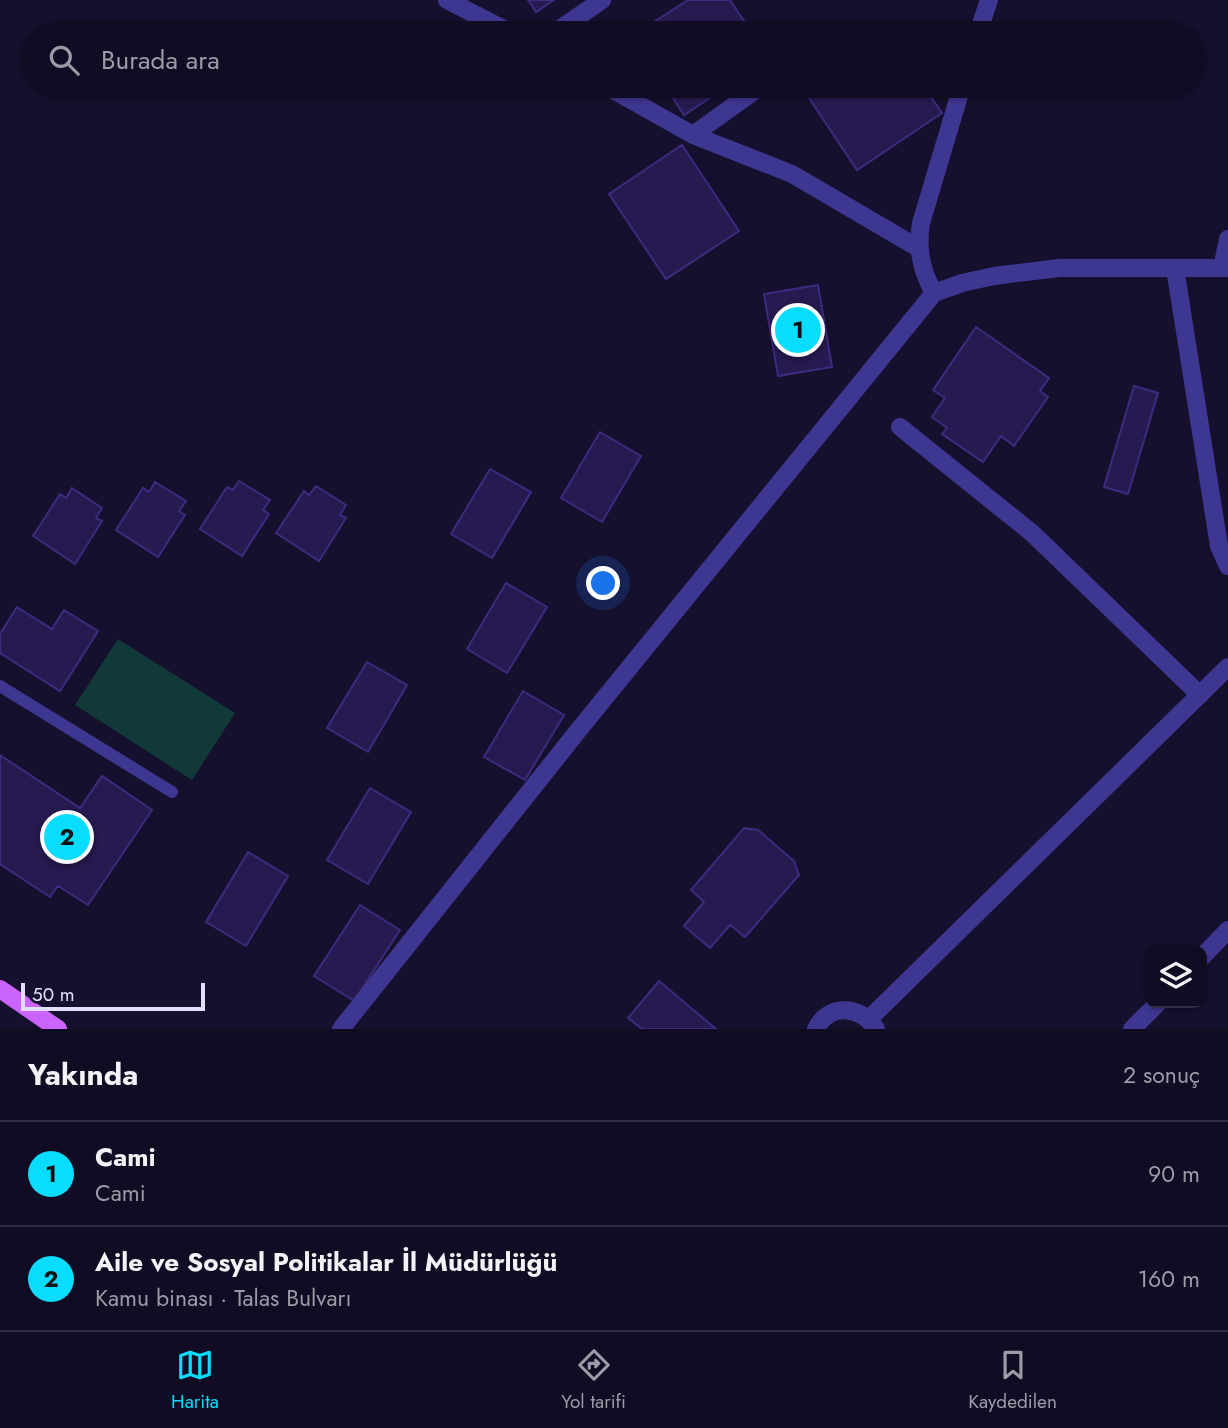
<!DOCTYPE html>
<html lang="tr">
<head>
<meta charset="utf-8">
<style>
  body { margin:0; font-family:Jost,sans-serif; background:#1e1a30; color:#f1f3f6 }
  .controls { position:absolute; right:21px; bottom:21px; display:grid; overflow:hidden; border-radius:14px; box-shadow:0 2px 5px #0004 }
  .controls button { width:63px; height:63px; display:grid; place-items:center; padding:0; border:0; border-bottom:2px solid #302c41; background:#100c23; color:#f1f3f6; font:35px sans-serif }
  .scale { position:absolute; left:21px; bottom:18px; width:184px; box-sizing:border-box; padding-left:7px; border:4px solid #e3ddff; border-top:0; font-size:19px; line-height:24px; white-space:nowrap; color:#e3ddff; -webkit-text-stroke:5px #16102f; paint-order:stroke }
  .you { position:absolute; left:604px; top:584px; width:24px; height:24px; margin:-18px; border:5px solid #fff; border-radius:50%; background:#1a73e8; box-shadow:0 0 0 10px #1a73e833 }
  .badge { display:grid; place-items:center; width:46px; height:46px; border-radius:50%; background:#09ddff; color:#111; font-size:23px; font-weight:700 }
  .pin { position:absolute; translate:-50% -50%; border:4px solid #fff; box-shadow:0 2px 7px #0006 }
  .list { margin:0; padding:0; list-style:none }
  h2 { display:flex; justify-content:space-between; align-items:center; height:91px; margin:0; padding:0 28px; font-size:30px }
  h2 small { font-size:23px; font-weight:400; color:#9c9ba6 }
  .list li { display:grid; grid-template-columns:46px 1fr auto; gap:21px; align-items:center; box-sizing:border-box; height:105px; padding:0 28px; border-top:2px solid #302c41 }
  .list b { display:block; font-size:26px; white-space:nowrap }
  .list p { margin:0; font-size:23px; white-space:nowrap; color:#9c9ba6 }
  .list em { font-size:23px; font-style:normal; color:#9c9ba6 }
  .icon { flex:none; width:38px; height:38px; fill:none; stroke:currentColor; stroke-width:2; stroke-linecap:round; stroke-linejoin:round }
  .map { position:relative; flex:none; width:1228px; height:1029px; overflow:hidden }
  .search { position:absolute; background:#100c23; box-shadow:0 2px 5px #0004; left:21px; right:21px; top:21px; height:77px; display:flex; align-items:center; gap:18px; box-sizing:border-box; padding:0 24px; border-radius:38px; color:#9c9ba6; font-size:26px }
  .sheet { height:301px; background:#100c23 }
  nav { display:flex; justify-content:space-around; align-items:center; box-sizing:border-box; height:98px; border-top:2px solid #302c41; background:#100c23; font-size:19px; color:#9c9ba6 }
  nav a { display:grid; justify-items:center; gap:4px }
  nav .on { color:#09ddff }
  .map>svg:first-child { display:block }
</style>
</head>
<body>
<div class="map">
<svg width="1228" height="1029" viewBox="0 0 1228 1029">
  <rect width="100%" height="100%" fill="#16102f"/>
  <path fill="#123939" d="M118 639 235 713 192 780 75 705Z"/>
  <path fill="#271a51" stroke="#3e2a7f" stroke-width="2" d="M528 0H554L536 12Z
    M688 0H730L752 33H637Z
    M665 86H728L684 115Z
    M814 86H923L942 113 857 170 805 92Z
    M682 145 739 231 666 279 609 194Z
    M818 285 832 367 778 376 764 294Z
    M976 327 1049 378 1040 391 1048 397 1014 446 1001 436 983 462 942 434 947 428 932 417 945 398 933 390Z
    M1134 386 1158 393 1128 494 1104 487Z
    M600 432 641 456 602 522 561 498Z
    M490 469 531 492 492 558 451 534Z
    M239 481 270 500 263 510 269 514 242 556 200 529 227 487 233 490Z
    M155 482 186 501 179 511 185 515 158 557 116 530 143 488 149 492Z
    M316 486 346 505 340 515 346 518 319 561 276 533 304 491 309 495Z
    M72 488 102 508 96 518 102 521 75 564 33 536 60 494 66 498Z
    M506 583 547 607 507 673 467 649Z
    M17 607 52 629 64 610 98 631 60 691 0 653V634Z
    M367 662 407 685 368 752 327 728Z
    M523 691 564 715 525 780 484 757Z
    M0 755 80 808 102 776 152 810 88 905 58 886 50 897 0 864Z
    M370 788 411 812 368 884 327 860Z
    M744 828 758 830 794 861 799 875 745 937 730 925 710 948 684 926 704 902 691 890Z
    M248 852 288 876 246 946 206 922Z
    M360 905 400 930 354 1001 314 976Z
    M659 981 716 1029H642L628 1018Z"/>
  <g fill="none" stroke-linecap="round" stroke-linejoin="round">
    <path stroke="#3e3791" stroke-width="12" d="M0 686 172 792"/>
    <path stroke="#3e3791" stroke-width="18" d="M447 0 511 33
      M554 33 602 0
      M978 33 989 0
      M606 86 693 135 792 174 920 249
      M693 135 761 86
      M1175 268 1219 546 1228 566
      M1222 268 1228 239
      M934 293C921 270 917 249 921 223L962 86
      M900 427 1032 533 1200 695
      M1202 957 1228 930
      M869 1019 1228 667
      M341 1029 577 732 934 293 962 283 994 276 1059 268H1228
      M816 1029C829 1002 862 1006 876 1029
      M1132 1029 1158 1003"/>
    <path stroke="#cb64ff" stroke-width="18" d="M0 989 58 1029"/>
  </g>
</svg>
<div class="controls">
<button><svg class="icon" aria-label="layers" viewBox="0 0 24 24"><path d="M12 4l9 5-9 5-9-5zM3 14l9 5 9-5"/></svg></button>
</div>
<div class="scale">50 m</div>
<div class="you"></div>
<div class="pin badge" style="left:798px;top:330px">1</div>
<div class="pin badge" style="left:67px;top:837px">2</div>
<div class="search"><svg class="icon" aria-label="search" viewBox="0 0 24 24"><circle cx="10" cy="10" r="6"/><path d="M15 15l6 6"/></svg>Burada ara</div>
</div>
<section class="sheet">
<h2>Yakında<small>2 sonuç</small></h2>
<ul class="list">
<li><span class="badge">1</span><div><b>Cami</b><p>Cami</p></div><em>90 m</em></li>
<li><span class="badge">2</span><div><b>Aile ve Sosyal Politikalar İl Müdürlüğü</b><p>Kamu binası · Talas Bulvarı</p></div><em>160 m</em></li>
</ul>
</section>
<nav>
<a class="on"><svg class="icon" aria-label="map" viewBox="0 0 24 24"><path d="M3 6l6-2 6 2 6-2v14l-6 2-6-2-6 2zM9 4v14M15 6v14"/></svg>Harita</a>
<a><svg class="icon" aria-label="directions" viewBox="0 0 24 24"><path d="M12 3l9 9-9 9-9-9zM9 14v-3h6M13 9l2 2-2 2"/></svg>Yol tarifi</a>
<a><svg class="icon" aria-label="saved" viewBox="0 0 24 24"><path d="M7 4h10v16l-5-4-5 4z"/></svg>Kaydedilen</a>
</nav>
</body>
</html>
